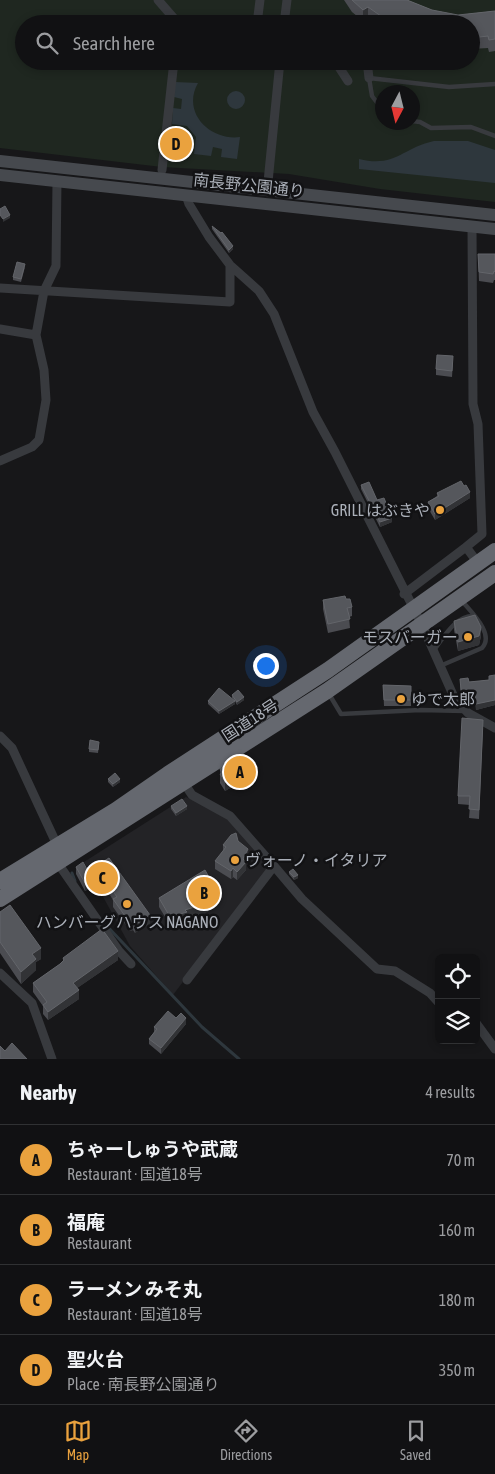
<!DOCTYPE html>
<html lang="en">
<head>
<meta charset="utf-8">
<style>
  body { margin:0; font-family:"Asap Condensed","Noto Sans JP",sans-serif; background:#1e1f21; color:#f1f3f6 }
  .controls { position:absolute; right:15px; bottom:15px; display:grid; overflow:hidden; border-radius:8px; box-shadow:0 2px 8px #0003 }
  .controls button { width:45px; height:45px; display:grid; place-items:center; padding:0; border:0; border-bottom:1px solid #303133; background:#111113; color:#f1f3f6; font:25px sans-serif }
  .compass { position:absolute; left:375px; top:85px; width:45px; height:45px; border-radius:50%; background:#111113; box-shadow:0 2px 8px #0003; rotate:187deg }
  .you { position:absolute; left:265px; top:665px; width:18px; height:18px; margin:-12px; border:4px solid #fff; border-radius:50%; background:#1a73e8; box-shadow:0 0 0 8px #1a73e833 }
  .badge { display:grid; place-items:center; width:32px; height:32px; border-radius:50%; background:#eaa23e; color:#111; font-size:16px; font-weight:700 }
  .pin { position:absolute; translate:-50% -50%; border:2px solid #fff; box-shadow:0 1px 5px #0006 }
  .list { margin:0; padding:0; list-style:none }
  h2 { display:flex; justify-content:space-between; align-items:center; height:65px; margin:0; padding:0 20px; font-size:21px }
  h2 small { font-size:16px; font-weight:400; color:#9c9da0 }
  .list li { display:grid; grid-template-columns:32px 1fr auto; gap:15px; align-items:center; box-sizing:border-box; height:70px; padding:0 20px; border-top:1px solid #303133 }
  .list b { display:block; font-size:19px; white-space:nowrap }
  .list p { margin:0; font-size:16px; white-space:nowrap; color:#9c9da0 }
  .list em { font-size:16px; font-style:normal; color:#9c9da0 }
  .icon { flex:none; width:28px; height:28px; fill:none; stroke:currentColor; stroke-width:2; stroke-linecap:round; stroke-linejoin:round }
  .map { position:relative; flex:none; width:495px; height:1059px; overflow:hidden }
  .search { position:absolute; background:#111113; box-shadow:0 2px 8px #0003; left:15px; right:15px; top:15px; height:55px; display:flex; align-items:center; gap:12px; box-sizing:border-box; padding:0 18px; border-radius:28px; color:#9c9da0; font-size:19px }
  .sheet { height:345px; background:#111113 }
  nav { display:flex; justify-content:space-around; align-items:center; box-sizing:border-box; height:70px; border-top:1px solid #303133; background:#111113; font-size:14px; color:#9c9da0 }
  nav a { display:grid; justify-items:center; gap:2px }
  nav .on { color:#eaa23e }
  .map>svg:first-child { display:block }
</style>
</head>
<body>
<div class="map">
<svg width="495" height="1059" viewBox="0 0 495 1059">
  <rect width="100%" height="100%" fill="#171719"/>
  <path fill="#232326" d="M186 797 205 805 230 821 268 864V869L173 995 130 946 84 862Z"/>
  <path fill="#1f2720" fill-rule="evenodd" d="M0 0H495V202L380 189 289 174 162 167 0 148ZM24 24H471V61H24ZM382 92H412V122H382Z"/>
  <path fill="#2e373d" d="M175 82 198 83C181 113 211 141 240 137L237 159 221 157 222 149 213 147 211 156 194 154 196 137 187 126 172 124 173 108 181 109 182 99 174 97Z
    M227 100a9 9 0 1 1 18 0a9 9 0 1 1-18 0Z
    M434 141H468L495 150V183L359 169V159C395 168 402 148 434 141Z"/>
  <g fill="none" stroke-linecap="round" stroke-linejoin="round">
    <path stroke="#2e373d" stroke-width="3" d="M72 873 75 881
      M106 925 202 1027 239 1059"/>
    <path stroke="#383a3e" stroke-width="4.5" d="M382 109 372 96 369 78 449 87 495 84
      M412 121 420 122 431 128 471 127 495 136
      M434 650C444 637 456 615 474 616
      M440 666 482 648C495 634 471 612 462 601
      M329 694 341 714 420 710 465 711"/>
    <path stroke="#383a3e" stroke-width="9" d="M158 0 178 23
      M257 24 260 0
      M284 24 287 0
      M335 61 348 81
      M367 61 369 78
      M162 170 174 61
      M268 182 280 61
      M186 195 189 204 209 237 230 265 259 291 274 314 313 412 335 452 422 625 454 697 468 713 495 728
      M472 226 473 404 478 424 482 534 466 547 478 563
      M0 288 230 302V265
      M0 329 36 335
      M0 461 32 447 39 440 46 400 44 370 36 335 44 291 56 266 57 181
      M404 594 466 547
      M0 736 12 748 58 847
      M184 783 192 795 230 816 274 866 187 980
      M57 862 119 951 131 964
      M274 866 302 899 377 969 395 971 430 993 439 1003
      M0 973 32 1003 52 1059
      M476 1023 495 1049"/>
    <path stroke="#46494e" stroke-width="12" d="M0 161 495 215
      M0 175 495 229"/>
    <path stroke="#65686f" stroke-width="16" d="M0 881 116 810 168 774 328 670 495 551
      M0 899 327 691 495 573"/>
  </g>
  <path fill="#4b4c51" d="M344 0H407L432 10 458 15 495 11V51L489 52 488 48 471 49V24H376L368 18 363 21 352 12Z
    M212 226 233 249 229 253 212 229Z
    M478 254H495V280H494L493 283 479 281Z
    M25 267 21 282 13 280V277Z
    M453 362 452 377 436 375V369Z
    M361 485 377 500 392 522 380 527 361 489Z
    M437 493 470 498 435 520 428 508V502L437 496Z
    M346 599 352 607V616L349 617 350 628 328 633 323 609V600Z
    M454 621 481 636 479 645 458 651 454 630Z
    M495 675V705L476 710 475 699 465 700 461 696 460 679 469 682 489 680Z
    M383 685 411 686V706H384Z
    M232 695 244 700 237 705 235 701V704L219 714 208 704V701L234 700 232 698Z
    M483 728 479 819 469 818 470 805 458 804V796Z
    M99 745 98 753 89 752V749Z
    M244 754 255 779 246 784 244 780 225 791 220 783V769Z
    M108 779 120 782 113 787 108 782Z
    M171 806 187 809 176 816 171 809Z
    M238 841 248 857 246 862V870L237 880 233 877 231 879 215 869V861L223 851V845Z
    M109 858 150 923 135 933 133 930 130 931 113 907V900L102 882 85 891 76 874V867L88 871Z
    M289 872 298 878 294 880 289 874Z
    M159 898 217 901 213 903V907L207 912 187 918V920L170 925 159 907Z
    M0 912 41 959 36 962V970L21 984 0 953Z
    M63 958 118 960 77 988 79 999 48 1020 43 1014V1006L33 992V983L60 964 63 962Z
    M176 1018 186 1024 161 1054 149 1044V1039L154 1032V1027Z"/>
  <path fill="#323336" d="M368 7V18L363 21V10Z
    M10 215V218L3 222V219Z
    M233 246V249L229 253V250Z
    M470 492V498L435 520V514Z
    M392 518V522L380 527V522Z
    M481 627V636L479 645 458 651V642Z
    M244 697V700L237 705V702Z
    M495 700V705L476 710V704Z
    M235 701V704L219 714V711Z
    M255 770V779L246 784V775Z
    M244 772V780L225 791V782Z
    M120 779V782L113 787V784Z
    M187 806V809L176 816V813Z
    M248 849V857L246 862V870L237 880V872Z
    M233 868V877L231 879V871Z
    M102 875V882L85 891V883Z
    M298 875V878L294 880V877Z
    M217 892V901L213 903V907L207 912 187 918V920L170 925V917L185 910Z
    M150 915V923L135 933V925Z
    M133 922V930L130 931V923Z
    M41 948V959L36 962V970L21 984V972L32 954Z
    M118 951V960L73 991V983Z
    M79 990V999L48 1020V1012Z
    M186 1018V1024L161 1054V1048Z"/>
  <path fill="#55575c" stroke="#63656a" d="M352 0H407L432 10 458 15 495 11V39L489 40 488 36 471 38V24H396L388 21 368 7 363 10Z
    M5 206 10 215 3 219 0 215V209Z
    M212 226 221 233 222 232 233 246 229 250Z
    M478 254H495V272L494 271 493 274 479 272Z
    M17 262 25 264 21 279 13 277Z
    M437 355 453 356 452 371 436 369Z
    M461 481 464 486 466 485 470 492 435 514 428 502 439 496 437 493Z
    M369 482 377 500 384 498 392 518 380 522 361 485Z
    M345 596 346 599H350L352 607 347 608 350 619 328 624 323 600Z
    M475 615 481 627 479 636 458 642 454 621Z
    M495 675V700L476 704 475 693 465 695 461 690 460 679 468 678 469 682 489 680V676Z
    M383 685 411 686V700H384Z
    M219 688 235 701 219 711 208 701Z
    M238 690 244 697 237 702 232 695Z
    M462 718 483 720 479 810 469 809 470 796H458Z
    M90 740 99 742 98 750 89 749Z
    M244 754 255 770 246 775 244 772 225 782 220 774 222 773 220 769Z
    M115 773 120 779 113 784 108 779Z
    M182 799 187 806 176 813 171 806Z
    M236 833 238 841 248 849 243 859 246 862 237 872 233 868 231 871 215 861 226 847 223 845 231 835Z
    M109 858 150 915 135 925 133 922 130 923 113 899 117 897 102 875 85 883 76 867 83 862 88 871Z
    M293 869 298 875 294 877 289 872Z
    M205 870 217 892 211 895 213 899 207 903 185 910 187 912 170 917 159 898Z
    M10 905 41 948 32 954 36 959 21 972 0 942V912Z
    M102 929 118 951 73 983 79 990 48 1012 43 1005 47 1002 33 983 60 964 64 960 63 958Z
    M168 1011 176 1018 181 1013 186 1018 161 1048 149 1039 157 1029 154 1027Z
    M12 1043 27 1059H0V1046L5 1051Z"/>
  <g fill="#eaa23e" stroke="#121214" stroke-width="2">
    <circle cx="440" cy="510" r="5"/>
    <circle cx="468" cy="637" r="5"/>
    <circle cx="401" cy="699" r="5"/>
    <circle cx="235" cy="860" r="5"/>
    <circle cx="127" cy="904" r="5"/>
  </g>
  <g text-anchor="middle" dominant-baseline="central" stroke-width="5" stroke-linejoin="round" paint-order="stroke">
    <g font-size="16" fill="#aaafb8" stroke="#121214">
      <text transform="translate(249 185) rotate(6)">南長野公園通り</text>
      <text transform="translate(250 720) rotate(-33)">国道18号</text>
    </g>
    <g font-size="16" fill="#aaafb8" stroke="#121214" text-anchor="end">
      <text x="430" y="510">GRILL はぶきや</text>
      <text x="458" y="637">モスバーガー</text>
      <text x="411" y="699" text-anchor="start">ゆで太郎</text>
      <text x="245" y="860" text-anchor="start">ヴォーノ・イタリア</text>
      <text x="127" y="922" text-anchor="middle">ハンバーグハウス NAGANO</text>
    </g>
  </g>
</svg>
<div class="controls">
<button><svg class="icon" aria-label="locate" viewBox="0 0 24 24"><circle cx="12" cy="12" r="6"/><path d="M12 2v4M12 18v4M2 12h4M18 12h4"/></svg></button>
<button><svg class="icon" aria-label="layers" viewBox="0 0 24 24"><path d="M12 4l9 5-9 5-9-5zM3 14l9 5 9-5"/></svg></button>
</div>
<svg class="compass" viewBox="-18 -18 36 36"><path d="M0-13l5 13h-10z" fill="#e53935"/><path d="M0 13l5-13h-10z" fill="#9c9da0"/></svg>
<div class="you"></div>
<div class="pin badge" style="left:240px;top:772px">A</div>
<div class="pin badge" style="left:204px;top:893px">B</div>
<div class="pin badge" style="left:102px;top:878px">C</div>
<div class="pin badge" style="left:176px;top:144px">D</div>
<div class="search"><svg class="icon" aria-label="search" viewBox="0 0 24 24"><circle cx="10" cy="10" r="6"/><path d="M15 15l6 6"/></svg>Search here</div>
</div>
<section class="sheet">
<h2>Nearby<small>4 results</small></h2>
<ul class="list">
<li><span class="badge">A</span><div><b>ちゃーしゅうや武蔵</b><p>Restaurant · 国道18号</p></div><em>70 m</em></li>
<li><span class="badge">B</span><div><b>福庵</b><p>Restaurant</p></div><em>160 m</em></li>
<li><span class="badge">C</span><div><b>ラーメン みそ丸</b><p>Restaurant · 国道18号</p></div><em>180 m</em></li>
<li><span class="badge">D</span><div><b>聖火台</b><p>Place · 南長野公園通り</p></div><em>350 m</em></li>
</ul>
</section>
<nav>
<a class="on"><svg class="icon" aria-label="map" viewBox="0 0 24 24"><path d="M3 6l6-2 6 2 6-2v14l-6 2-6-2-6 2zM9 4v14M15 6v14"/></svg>Map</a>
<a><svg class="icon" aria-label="directions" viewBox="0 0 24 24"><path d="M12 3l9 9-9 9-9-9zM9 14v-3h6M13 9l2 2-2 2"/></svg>Directions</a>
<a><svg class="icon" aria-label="saved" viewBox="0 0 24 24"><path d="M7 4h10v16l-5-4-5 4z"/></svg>Saved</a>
</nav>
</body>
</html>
